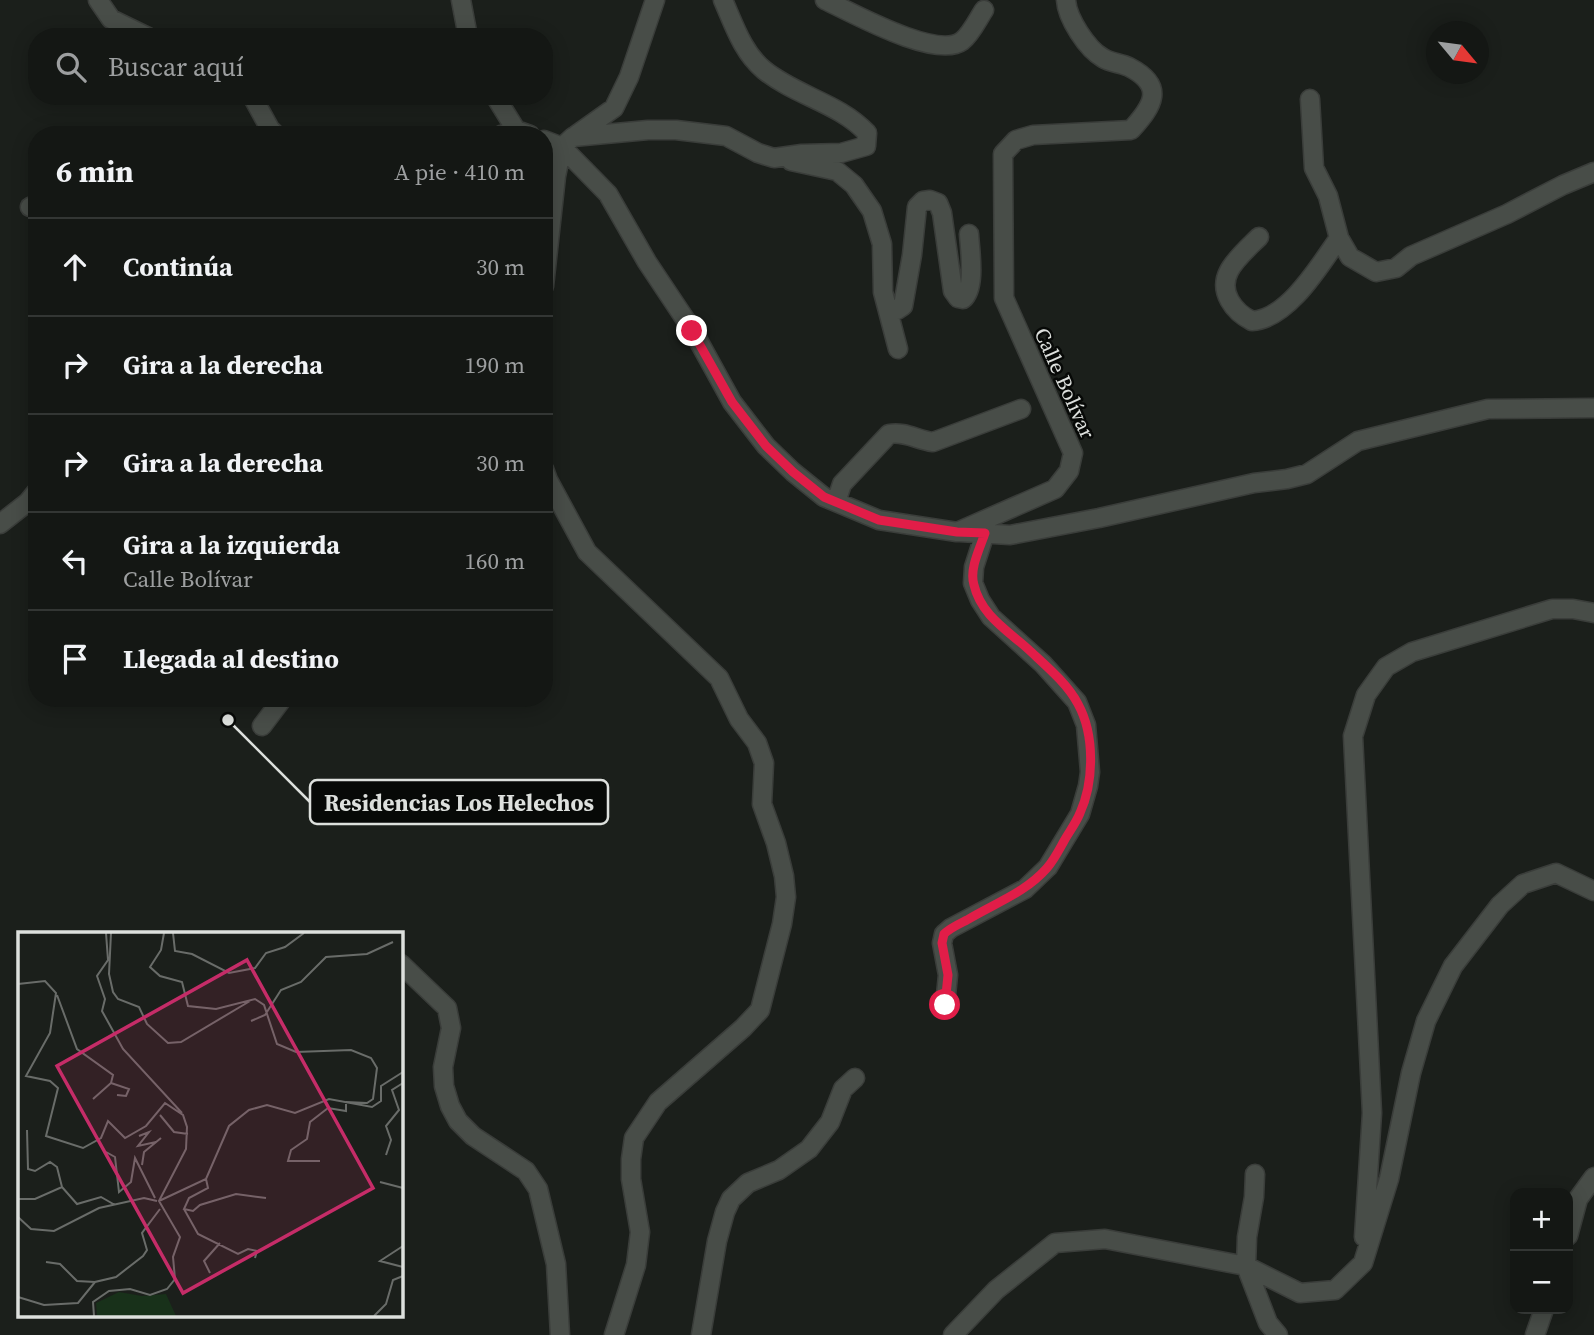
<!DOCTYPE html>
<html lang="es">
<head>
<meta charset="utf-8">
<style>
  body { margin:0; font-family:"Source Serif 4",serif; background:#212422; color:#f1f3f6 }
  .controls { position:absolute; right:21px; bottom:21px; display:grid; overflow:hidden; border-radius:14px; box-shadow:0 4px 18px #0003 }
  .controls button { width:63px; height:63px; display:grid; place-items:center; padding:0; border:0; border-bottom:2px solid #333634; background:#141714; color:#f1f3f6; font:35px sans-serif }
  .compass { position:absolute; left:1426px; top:21px; width:63px; height:63px; border-radius:50%; background:#141714; box-shadow:0 4px 18px #0003; rotate:119deg }
  .stop { position:absolute; width:21px; height:21px; margin:-16px; border:5px solid #e11d48; border-radius:50%; background:#fff }
  .stop.end { background:#e11d48; border-color:#fff; box-shadow:0 2px 7px #0008 }
  .list { margin:0; padding:0; list-style:none }
  h2 { display:flex; justify-content:space-between; align-items:center; height:91px; margin:0; padding:0 28px; font-size:30px }
  h2 small { font-size:23px; font-weight:400; color:#9d9fa0 }
  .list li { display:grid; grid-template-columns:46px 1fr auto; gap:21px; align-items:center; box-sizing:border-box; height:98px; padding:0 28px; border-top:2px solid #333634 }
  .list b { display:block; font-size:26px; white-space:nowrap }
  .list p { margin:0; font-size:23px; white-space:nowrap; color:#9d9fa0 }
  .list em { font-size:23px; font-style:normal; color:#9d9fa0 }
  .icon { flex:none; width:38px; height:38px; fill:none; stroke:currentColor; stroke-width:2; stroke-linecap:round; stroke-linejoin:round }
  .map { position:relative; flex:none; width:1594px; height:1335px; overflow:hidden }
  .search { position:absolute; background:#141714; box-shadow:0 4px 18px #0003; left:28px; top:28px; width:525px; height:77px; display:flex; align-items:center; gap:18px; box-sizing:border-box; padding:0 24px; border-radius:28px; color:#9d9fa0; font-size:26px }
  .panel { position:absolute; background:#141714; box-shadow:0 4px 18px #0003; left:28px; top:126px; width:525px; height:581px; border-radius:28px }
  .map>svg:first-child { display:block }
</style>
</head>
<body>
<div class="map">
<svg width="1594" height="1335" viewBox="0 0 1594 1335">
  <rect width="100%" height="100%" fill="#1b1f1b"/>
  <g fill="none" stroke-linecap="round" stroke-linejoin="round">
    <defs>
      <path id="minor" d="M98 0 111 19 148 37
        M461 0 468 37
        M825 0C851 12 936 60 962 41 971 34 978 19 984 10
        M252 96 270 129 276 135
        M495 96 516 130
        M1310 99 1314 168 1328 196 1339 238 1350 257 1376 272 1396 268 1411 256 1507 214 1563 185 1594 172
        M501 135 516 130 530 135
        M576 135 614 108 629 77 655 0
        M544 140 562 147 608 194 647 262 693 331 732 402 766 446 793 472 824 497 879 520 957 532 1055 489 1069 471 1073 453 1004 298 1003 154 1016 140 1033 135 1131 130C1153 106 1166 86 1129 67 1121 63 1111 63 1103 58 1087 49 1067 18 1066 0
        M791 161 837 171 854 185 872 211 882 244 883 292 898 349
        M30 207 37 204
        M1259 237C1249 247 1235 259 1229 271 1218 292 1234 312 1252 321 1288 319 1320 265 1339 238
        M544 286 556 176 562 147 573 137 648 130H676L726 136 758 153 774 158 802 154 841 153 866 146 867 133C839 103 796 96 764 70 743 53 734 25 723 0
        M887 307 897 310 903 306 912 255 917 207 923 201 930 200 938 203 942 213 953 291 958 298 963 299C976 288 970 251 969 234
        M544 469 548 480 587 552 719 678 739 719 757 743 764 763 762 804 776 843 784 876 786 897 782 924 760 1010 743 1028 658 1102 634 1138 631 1159V1179L640 1232 636 1265 614 1335
        M836 502 842 484 889 434C905 431 917 440 933 442L1021 409
        M0 524 28 502 37 491
        M960 532 1010 535 1099 518 1254 483 1287 479 1307 474 1358 441 1488 409 1594 408
        M262 726 283 698
        M401 964 447 1008 451 1028 443 1067 444 1086 450 1106 458 1121 473 1136 526 1171 538 1189 556 1264 560 1335
        M945 1005 948 975 942 943 944 934 951 928 1025 889 1048 867 1080 814 1088 786 1090 772 1086 725 1077 702 1043 664 991 617 980 600 973 583 974 567 985 533
        M1255 1174 1254 1197 1247 1237 1246 1266 1268 1323 1278 1335
        M1568 1236 1578 1199 1594 1177
        M1364 1237 1372 1113 1353 736 1366 695 1386 667 1412 652 1552 609H1573L1594 613
        M701 1335 717 1241 725 1212 731 1199 748 1183 779 1170 809 1149 830 1122 843 1089 855 1078
        M953 1335 996 1290 1055 1243 1105 1239 1246 1266 1300 1293 1335 1290 1363 1263 1389 1179 1411 1073 1426 1021 1453 966 1500 905 1523 884 1556 873 1594 891
        M1535 1335 1544 1309"/>
    </defs>
    <use href="#minor" stroke="#3a3d3a" stroke-width="21"/>
    <use href="#minor" stroke="#484d48" stroke-width="18"/>
  </g>
  <g fill="none" stroke-linecap="round" stroke-linejoin="round">
    <path stroke="#e11d48" stroke-width="9" d="M692 331 732 402 766 446 793 472 824 497 879 520 957 532 985 533C980 548 969 569 974 585 981 615 1007 630 1028 649 1045 665 1067 683 1078 704 1095 735 1094 782 1080 813 1076 823 1069 832 1064 841 1059 850 1054 860 1047 868 1025 893 995 903 967 920 959 924 950 928 944 934L942 943 948 975 945 1005"/>
  </g>
  <g text-anchor="middle" dominant-baseline="central" stroke-width="5" stroke-linejoin="round" paint-order="stroke">
    <g font-size="21" fill="#dde0dd" stroke="#070907">
      <text transform="translate(1065 383) rotate(66)">Calle Bolívar</text>
    </g>
  </g>
  <g transform="translate(18 932)">
    <rect width="385" height="385" fill="#1b1f1b"/>
    <path d="M101 360 124 364 148 362 158 384H79L78 371Z" fill="#18311a"/>
    <path fill="none" stroke="#696c69" stroke-width="2" d="M88 1 90 28 79 44 87 67 84 79 105 117 164 181M93 1 91 42 95 60 100 67 121 75 129 92 150 111 163 110 232 69M146 1 143 18 132 35 142 44 164 50 170 74 198 77 237 67 246 73 259 112 278 120 333 118 353 126 359 136 355 167 349 171 328 170M155 1 157 19 174 22 211 41 237 36 248 21 267 15 286 1M0 52 27 49 38 61 32 101 8 144 32 149 40 156 28 204 65 216 83 206 90 189 107 206 128 194 147 171 165 183 169 195 168 217 141 269 162 305 155 325 157 347 149 357 132 363 112 357 91 359 75 370 76 384M39 63 59 117 95 143 93 151 75 167M233 89 247 83 263 58 283 50 308 25 349 22 375 10M93 151 111 157 108 164 99 163M142 183 156 200 170 202M9 198 10 237 17 239 32 230 39 235 44 255M121 204 131 200 120 214 138 210M88 220 97 225 101 260 113 250 117 226 137 266M368 223 373 208 368 194 381 178 374 158 385 151M302 229H270L273 218 289 207 292 190 310 176 328 179V172M124 233 126 220 143 206M188 247 190 256 171 266 166 277 175 279 182 273 218 262 248 266M362 250 385 256M0 267H17L44 255 59 272 83 265 97 273M141 269 188 247 211 194 231 178 249 173 277 181 311 167 354 175 363 169V154L385 140M166 277 180 302 220 322 230 317 239 319 237 326M0 285 13 297 36 299 81 276 126 266 139 269M385 314 362 329 385 335M28 330 42 332 59 349 77 350M192 341 186 329 202 311M0 365 26 373 60 371 77 350 98 345 125 324 129 318 124 301 142 277M356 384 368 372 375 348 385 344"/>
    <path fill="#c52c68" fill-opacity="0.15" stroke="#c52c68" stroke-width="3.5" d="M229 28 355 256 165 361 39 134Z"/>
    <rect width="385" height="385" fill="none" stroke="#dde0dd" stroke-width="3.5"/>
  </g>
  <path fill="none" stroke="#dde0dd" stroke-width="2.5" d="M228 720L310 802"/>
  <circle fill="#dde0dd" stroke="#070907" stroke-width="2.5" cx="228" cy="720" r="7"/>
  <rect fill="#070907" stroke="#dde0dd" stroke-width="2.5" x="310" y="780" width="298" height="44" rx="7"/>
  <g font-size="23" text-anchor="middle" font-weight="bold" fill="#dde0dd">
    <text x="459" y="811">Residencias Los Helechos</text>
  </g>
</svg>
<div class="controls">
<button>+</button>
<button>−</button>
</div>
<svg class="compass" viewBox="-18 -18 36 36"><path d="M0-13l5 13h-10z" fill="#e53935"/><path d="M0 13l5-13h-10z" fill="#9d9fa0"/></svg>
<div class="stop" style="left:945px;top:1005px"></div>
<div class="stop end" style="left:692px;top:331px"></div>
<div class="search"><svg class="icon" aria-label="search" viewBox="0 0 24 24"><circle cx="10" cy="10" r="6"/><path d="M15 15l6 6"/></svg>Buscar aquí</div>
<section class="panel">
<h2>6 min<small>A pie · 410 m</small></h2>
<ul class="list">
<li><svg class="icon" aria-label="ahead" viewBox="0 0 24 24"><path d="M12 20V5M6 11l6-6 6 6"/></svg><div><b>Continúa</b></div><em>30 m</em></li>
<li><svg class="icon" aria-label="right" viewBox="0 0 24 24"><path d="M7 20v-9h11M14 6l5 5-5 5"/></svg><div><b>Gira a la derecha</b></div><em>190 m</em></li>
<li><svg class="icon" aria-label="right" viewBox="0 0 24 24"><path d="M7 20v-9h11M14 6l5 5-5 5"/></svg><div><b>Gira a la derecha</b></div><em>30 m</em></li>
<li><svg class="icon" aria-label="left" viewBox="0 0 24 24"><path d="M17 20v-9H6M10 6l-5 5 5 5"/></svg><div><b>Gira a la izquierda</b><p>Calle Bolívar</p></div><em>160 m</em></li>
<li><svg class="icon" aria-label="arrive" viewBox="0 0 24 24"><path d="M6 21V4h12l-3 4 3 4H6"/></svg><div><b>Llegada al destino</b></div></li>
</ul>
</section>
</div>
</body>
</html>
